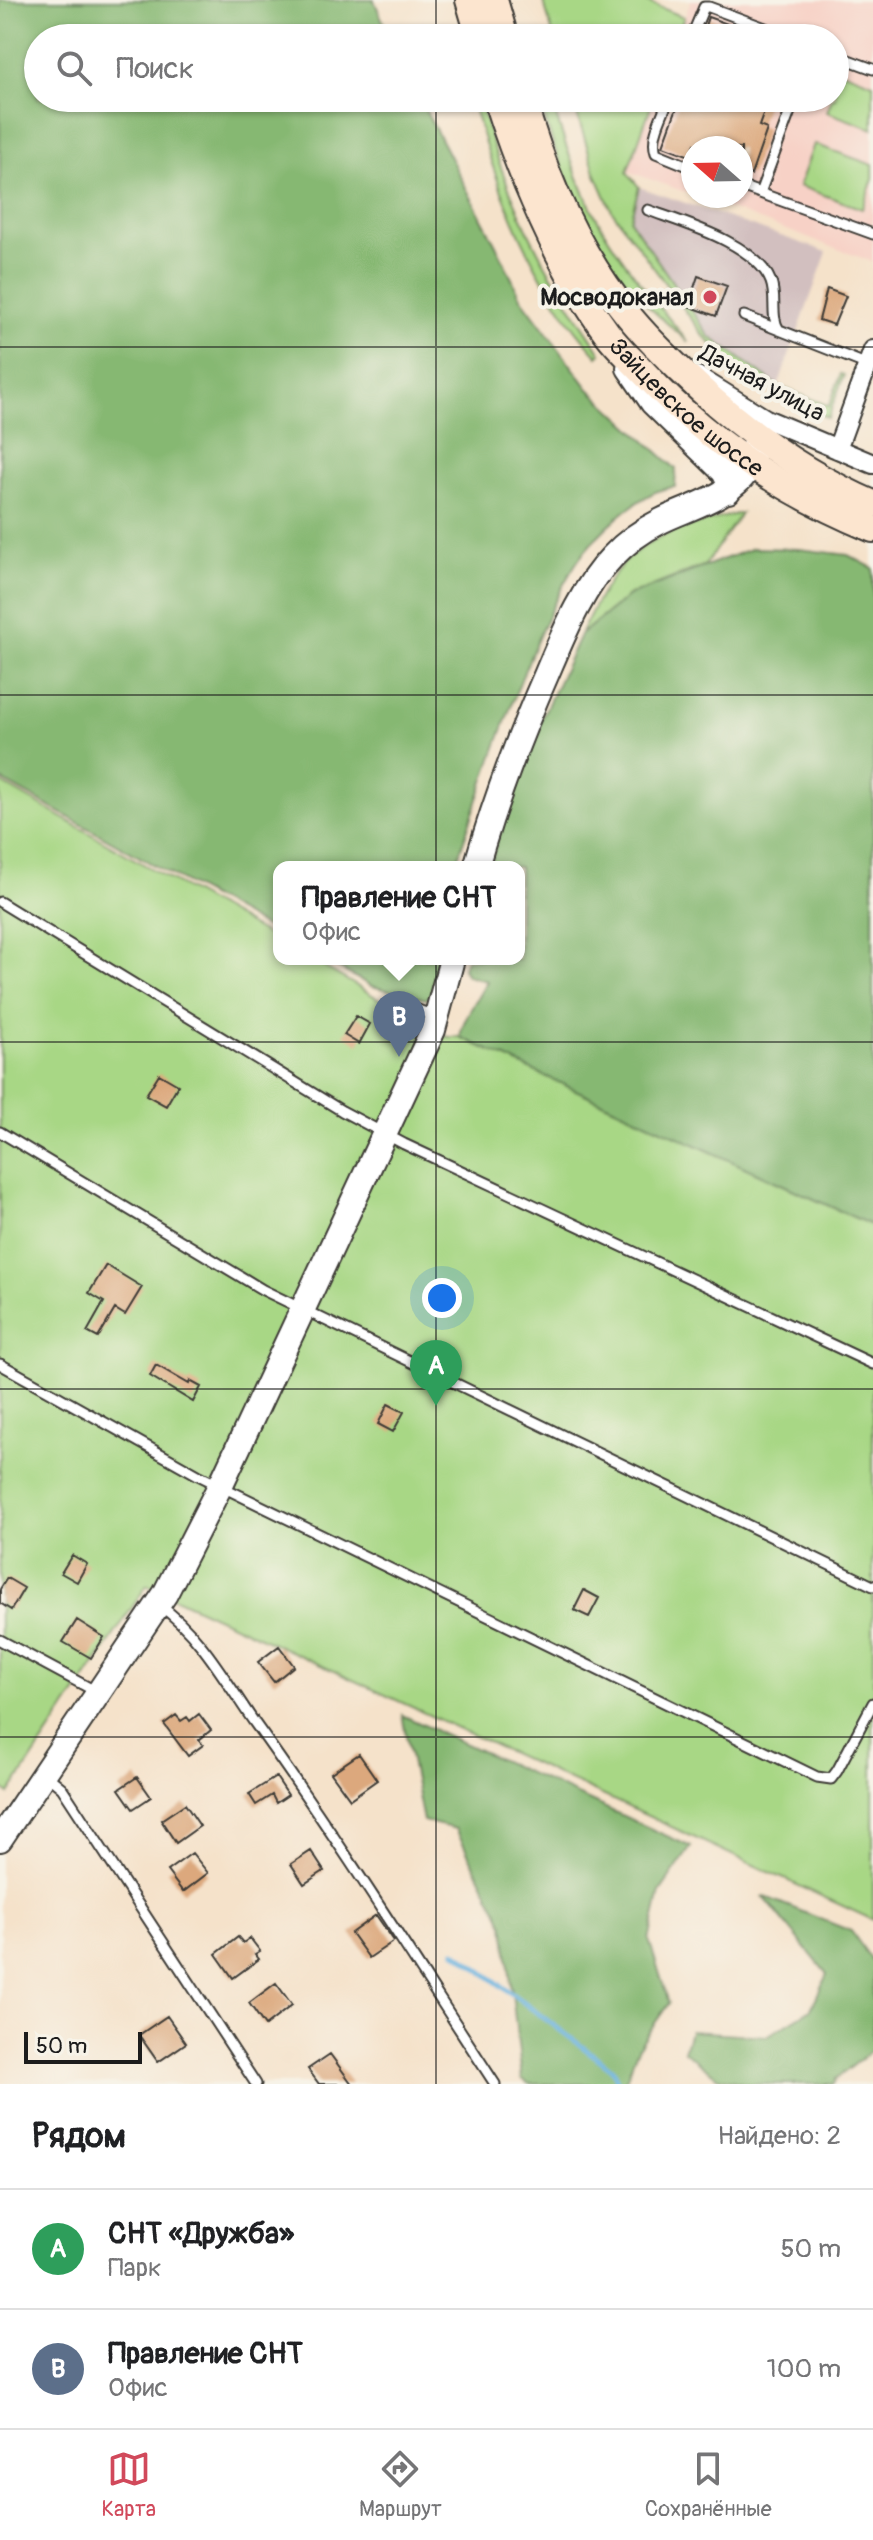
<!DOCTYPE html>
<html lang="ru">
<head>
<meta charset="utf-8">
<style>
  body { margin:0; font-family:Pangolin,sans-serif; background:#f2f2f2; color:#202124 }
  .compass { position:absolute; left:681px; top:136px; width:72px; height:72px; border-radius:50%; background:#fff; box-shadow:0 2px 6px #0004; rotate:290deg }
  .scale { position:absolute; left:24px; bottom:20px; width:118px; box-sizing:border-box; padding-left:8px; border:4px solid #1c1c1c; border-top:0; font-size:22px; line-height:28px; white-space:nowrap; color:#1c1c1c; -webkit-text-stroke:6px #f7f3e8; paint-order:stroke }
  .you { position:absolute; left:442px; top:1298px; width:28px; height:28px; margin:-20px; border:6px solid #fff; border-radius:50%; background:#1a73e8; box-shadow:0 0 0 12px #1a73e833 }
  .badge { display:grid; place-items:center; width:52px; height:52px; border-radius:50%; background:#d1495b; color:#fff; font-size:26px; font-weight:700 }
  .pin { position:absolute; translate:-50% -66px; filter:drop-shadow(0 2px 4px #0008) }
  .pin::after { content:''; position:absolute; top:42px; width:28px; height:24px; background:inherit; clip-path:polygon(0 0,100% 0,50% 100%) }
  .popup { position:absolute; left:273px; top:861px; width:252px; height:104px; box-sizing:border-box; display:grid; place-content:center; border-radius:16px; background:#fff; filter:drop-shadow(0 2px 6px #0005); font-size:26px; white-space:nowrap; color:#757577 }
  .popup b { font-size:30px; color:#202124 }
  .popup::after { content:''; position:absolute; left:50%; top:100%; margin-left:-16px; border:16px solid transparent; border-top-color:#fff }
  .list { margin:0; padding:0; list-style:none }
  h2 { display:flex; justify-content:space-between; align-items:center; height:104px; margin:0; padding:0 32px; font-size:34px }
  h2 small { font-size:26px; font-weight:400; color:#757577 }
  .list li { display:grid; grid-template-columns:52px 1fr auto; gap:24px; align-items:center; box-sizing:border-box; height:120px; padding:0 32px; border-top:2px solid #e0e0e0 }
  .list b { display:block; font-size:30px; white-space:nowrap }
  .list p { margin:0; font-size:26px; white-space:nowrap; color:#757577 }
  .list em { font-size:26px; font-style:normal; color:#757577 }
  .icon { flex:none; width:44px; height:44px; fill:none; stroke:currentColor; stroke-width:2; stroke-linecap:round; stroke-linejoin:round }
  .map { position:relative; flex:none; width:873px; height:2084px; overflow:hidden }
  .search { position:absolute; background:#fff; box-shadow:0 2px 6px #0004; left:24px; right:24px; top:24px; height:88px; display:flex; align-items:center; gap:20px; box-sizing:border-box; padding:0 28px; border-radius:44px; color:#757577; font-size:30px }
  .sheet { height:344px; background:#fff }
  nav { display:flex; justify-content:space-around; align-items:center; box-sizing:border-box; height:112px; border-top:2px solid #e0e0e0; background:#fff; font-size:22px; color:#757577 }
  nav a { display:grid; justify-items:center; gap:4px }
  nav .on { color:#d1495b }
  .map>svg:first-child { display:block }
</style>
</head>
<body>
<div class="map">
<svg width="873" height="2084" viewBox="0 0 873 2084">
  <rect width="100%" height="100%" fill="#f7f3e8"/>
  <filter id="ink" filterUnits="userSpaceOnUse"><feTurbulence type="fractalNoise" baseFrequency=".0125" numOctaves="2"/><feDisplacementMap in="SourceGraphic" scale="16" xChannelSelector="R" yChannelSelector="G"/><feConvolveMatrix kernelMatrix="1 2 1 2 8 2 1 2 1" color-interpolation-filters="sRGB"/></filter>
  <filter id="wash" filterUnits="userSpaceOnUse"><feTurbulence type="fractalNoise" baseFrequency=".006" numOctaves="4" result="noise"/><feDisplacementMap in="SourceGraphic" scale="32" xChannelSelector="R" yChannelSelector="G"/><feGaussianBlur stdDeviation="1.8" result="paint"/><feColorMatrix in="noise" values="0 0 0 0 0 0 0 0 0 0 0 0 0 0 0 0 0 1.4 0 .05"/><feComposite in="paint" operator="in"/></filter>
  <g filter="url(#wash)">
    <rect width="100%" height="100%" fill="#f5e2ca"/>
    <path fill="#f7d1c6" d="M691 0H873V262L695 196H741V148H693V195L628 171 655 98H835V38H677Z"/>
    <path fill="#d2bfbf" d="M639 187 827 252 778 386 710 337 630 219Z"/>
    <path fill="#a8d785" stroke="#627a50" stroke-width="2" d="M543 0H642L684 17 676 38H554Z
      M842 71 873 83V129L827 112 832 98H835V91Z
      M471 98H479C494 155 517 213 545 264 562 295 582 323 601 353L598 356C532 285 498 190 471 98Z
      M539 98H550C563 136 575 177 594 213 619 260 655 301 688 342 669 324 646 307 630 287 586 233 557 165 539 98Z
      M572 98H654L627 172 639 187 630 220 710 337 778 386 829 406 841 374 844 375 828 418 751 378 724 358 704 336 612 211 596 175Z
      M814 144 873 165V179L862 209 799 186Z
      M741 513 705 565 630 595 580 635C592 611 604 585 622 565 652 531 700 523 741 513Z
      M0 782 279 942V959H310L433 1030 448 1037H460L873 1226V1920L147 1585 9 1794 0 1787Z"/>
    <path fill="#86b872" stroke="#516a47" stroke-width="2" d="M0 0H374L390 38H38V98H419L497 247 521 298 589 389 676 469 675 487C642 489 595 535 577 562 556 594 538 637 524 672 499 736 477 801 455 867H279V935L0 779Z
      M753 548 799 549 848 555 873 568V1226L460 1037C463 1017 478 999 487 981L467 976 463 968 466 959H519V867H490L500 827 523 758 580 635 630 595Z
      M322 959H437L431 995 426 999 371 986Z
      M402 1715 691 1847 660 1892 649 1940 669 2003 639 2046 624 2084H530L522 2079 504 1924 456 1829 423 1821Z
      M763 1896 851 1931 873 1962V2050L836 2079 833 2084H747L718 2077 684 2051 690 2031 767 2036 811 2009 827 1974Z"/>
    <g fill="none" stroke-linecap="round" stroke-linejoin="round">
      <path stroke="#65b0de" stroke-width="5" d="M455 1951 612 2069 619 2084"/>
    </g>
    <g id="blocks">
      <path fill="#dca87d" d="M708 17 739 28 735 38H701Z
        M691 98H769L759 126 767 129 751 175 741 172V148H706L695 144 690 156 663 146 679 102 688 105Z
        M698 276 727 286 716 316 688 306Z
        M827 289 846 296 834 325 819 320Z
        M356 1016 370 1024 359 1044 344 1035Z
        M159 1074 178 1085 166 1106 146 1095Z
        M106 1265 142 1287 125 1315 115 1309 98 1338 87 1332 104 1302 89 1293Z
        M156 1365 189 1384 190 1381 201 1387 193 1402 150 1376Z
        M388 1404 404 1412 393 1432 378 1424Z
        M72 1555 87 1564 77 1582 61 1573Z
        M7 1578 24 1588 11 1610 0 1603V1589Z
        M584 1590 599 1598 589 1617 574 1610Z
        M77 1620 104 1637 91 1658 63 1642Z
        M279 1646 294 1666 274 1682 258 1662Z
        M199 1714 211 1730 199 1740 203 1745 188 1756 164 1724 176 1715 181 1721 187 1717 190 1721Z
        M359 1754 377 1780 350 1799 331 1773Z
        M137 1777 151 1797 133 1809 119 1789Z
        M276 1777 288 1795 276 1803 272 1795 256 1805 249 1794Z
        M185 1804 200 1826 176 1843 161 1820Z
        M311 1851 324 1871 304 1884 291 1864Z
        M192 1853 208 1873 183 1892 167 1871Z
        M376 1915 394 1941 369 1958 351 1933Z
        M238 1937 243 1943 250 1938 260 1951 255 1954 259 1959 233 1978 216 1954Z
        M276 1983 292 2005 265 2026 249 2003Z
        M167 2016 186 2043 158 2062 139 2035Z
        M330 2054 352 2084H319L308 2069Z"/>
    </g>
  </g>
  <g filter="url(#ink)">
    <use href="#blocks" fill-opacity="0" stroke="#3d3a36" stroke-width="2"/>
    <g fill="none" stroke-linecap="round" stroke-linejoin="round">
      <defs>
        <path id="service" d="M691 38 704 7H709L792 38
          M835 55 873 69
          M669 98C663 115 650 136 656 153L693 168
          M741 186 760 193 795 98
          M760 193 873 234
          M648 210C683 223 756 243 771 282 777 298 770 316 779 330
          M744 316 868 365
          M0 902 342 1111 404 1144 873 1364
          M397 1002 434 1016
          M0 1132 263 1290 873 1586
          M0 1364 198 1475 817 1777 831 1779 837 1771 873 1703
          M159 1605C200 1633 226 1682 254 1722 339 1840 416 1963 495 2084
          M0 1640 95 1691
          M45 1774 62 1788 256 2084"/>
        <path id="minor" d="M697 376 766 419 873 464
          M837 449 873 350"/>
        <path id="tertiary" d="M629 368 653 403 724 472 728 480V491
          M476 867C495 800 519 737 547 673 564 633 582 588 612 557 626 542 643 530 661 521 692 505 756 491 754 446
          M0 1839 165 1594 223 1480 433 1030 452 959"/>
        <g id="secondary">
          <path d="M469 0 480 38"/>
          <path d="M494 0 505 38"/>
          <path id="s1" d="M496 98C520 174 560 270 607 333 618 348 632 360 644 373 709 443 785 493 873 529"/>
          <path d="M522 98C544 176 577 253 629 316 649 341 673 363 697 386 749 435 807 475 873 504"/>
        </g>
      </defs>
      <use href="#service" stroke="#3d3a36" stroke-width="13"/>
      <use href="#minor" stroke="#3d3a36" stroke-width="22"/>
      <use href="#tertiary" stroke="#3d3a36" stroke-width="28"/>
      <use href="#secondary" stroke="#3d3a36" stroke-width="30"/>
      <use href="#service" stroke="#fff" stroke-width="9"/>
      <use href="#minor" stroke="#fff" stroke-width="18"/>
      <use href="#tertiary" stroke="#fff" stroke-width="24"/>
      <use href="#secondary" stroke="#fce5cf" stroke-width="26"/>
    </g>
  </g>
  <path fill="none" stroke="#1c1c1c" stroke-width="2" stroke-opacity="0.55" d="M436 0V38M436 98V2084M0 347H873M0 695H873M0 1042H873M0 1389H873M0 1737H873"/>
  <circle fill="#d1495b" stroke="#f7f3e8" stroke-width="3" cx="710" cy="297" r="8"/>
  <g text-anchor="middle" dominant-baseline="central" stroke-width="8" stroke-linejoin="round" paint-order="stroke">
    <g font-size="24" font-weight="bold" fill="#1c1c1c" stroke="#f7f3e8" text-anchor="end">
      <text x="694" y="297">Мосводоканал</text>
    </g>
    <g font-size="24" fill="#1c1c1c" stroke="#f7f3e8">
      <text transform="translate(762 383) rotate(28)">Дачная улица</text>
      <text stroke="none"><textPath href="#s1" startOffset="370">Зайцевское шоссе</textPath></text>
    </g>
  </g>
</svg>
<svg class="compass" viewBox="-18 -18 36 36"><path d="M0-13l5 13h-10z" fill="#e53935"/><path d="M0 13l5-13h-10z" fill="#757577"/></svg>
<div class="scale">50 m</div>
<div class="you"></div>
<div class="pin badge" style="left:436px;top:1406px;background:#2e9e5b">A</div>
<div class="pin badge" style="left:399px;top:1057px;background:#5c6f8a">B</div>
<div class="popup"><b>Правление СНТ</b>Офис</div>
<div class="search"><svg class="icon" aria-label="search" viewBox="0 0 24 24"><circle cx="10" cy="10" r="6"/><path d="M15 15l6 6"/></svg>Поиск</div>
</div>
<section class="sheet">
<h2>Рядом<small>Найдено: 2</small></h2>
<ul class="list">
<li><span class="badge" style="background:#2e9e5b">A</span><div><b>СНТ «Дружба»</b><p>Парк</p></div><em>50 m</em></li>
<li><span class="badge" style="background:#5c6f8a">B</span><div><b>Правление СНТ</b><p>Офис</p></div><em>100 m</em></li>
</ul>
</section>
<nav>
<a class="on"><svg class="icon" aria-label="map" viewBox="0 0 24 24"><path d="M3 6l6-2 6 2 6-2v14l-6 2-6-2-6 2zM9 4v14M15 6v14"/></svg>Карта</a>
<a><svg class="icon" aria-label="directions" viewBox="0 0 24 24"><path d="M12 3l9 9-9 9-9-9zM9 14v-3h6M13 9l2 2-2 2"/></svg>Маршрут</a>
<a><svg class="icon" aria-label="saved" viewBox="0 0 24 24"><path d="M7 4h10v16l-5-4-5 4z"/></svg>Сохранённые</a>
</nav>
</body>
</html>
